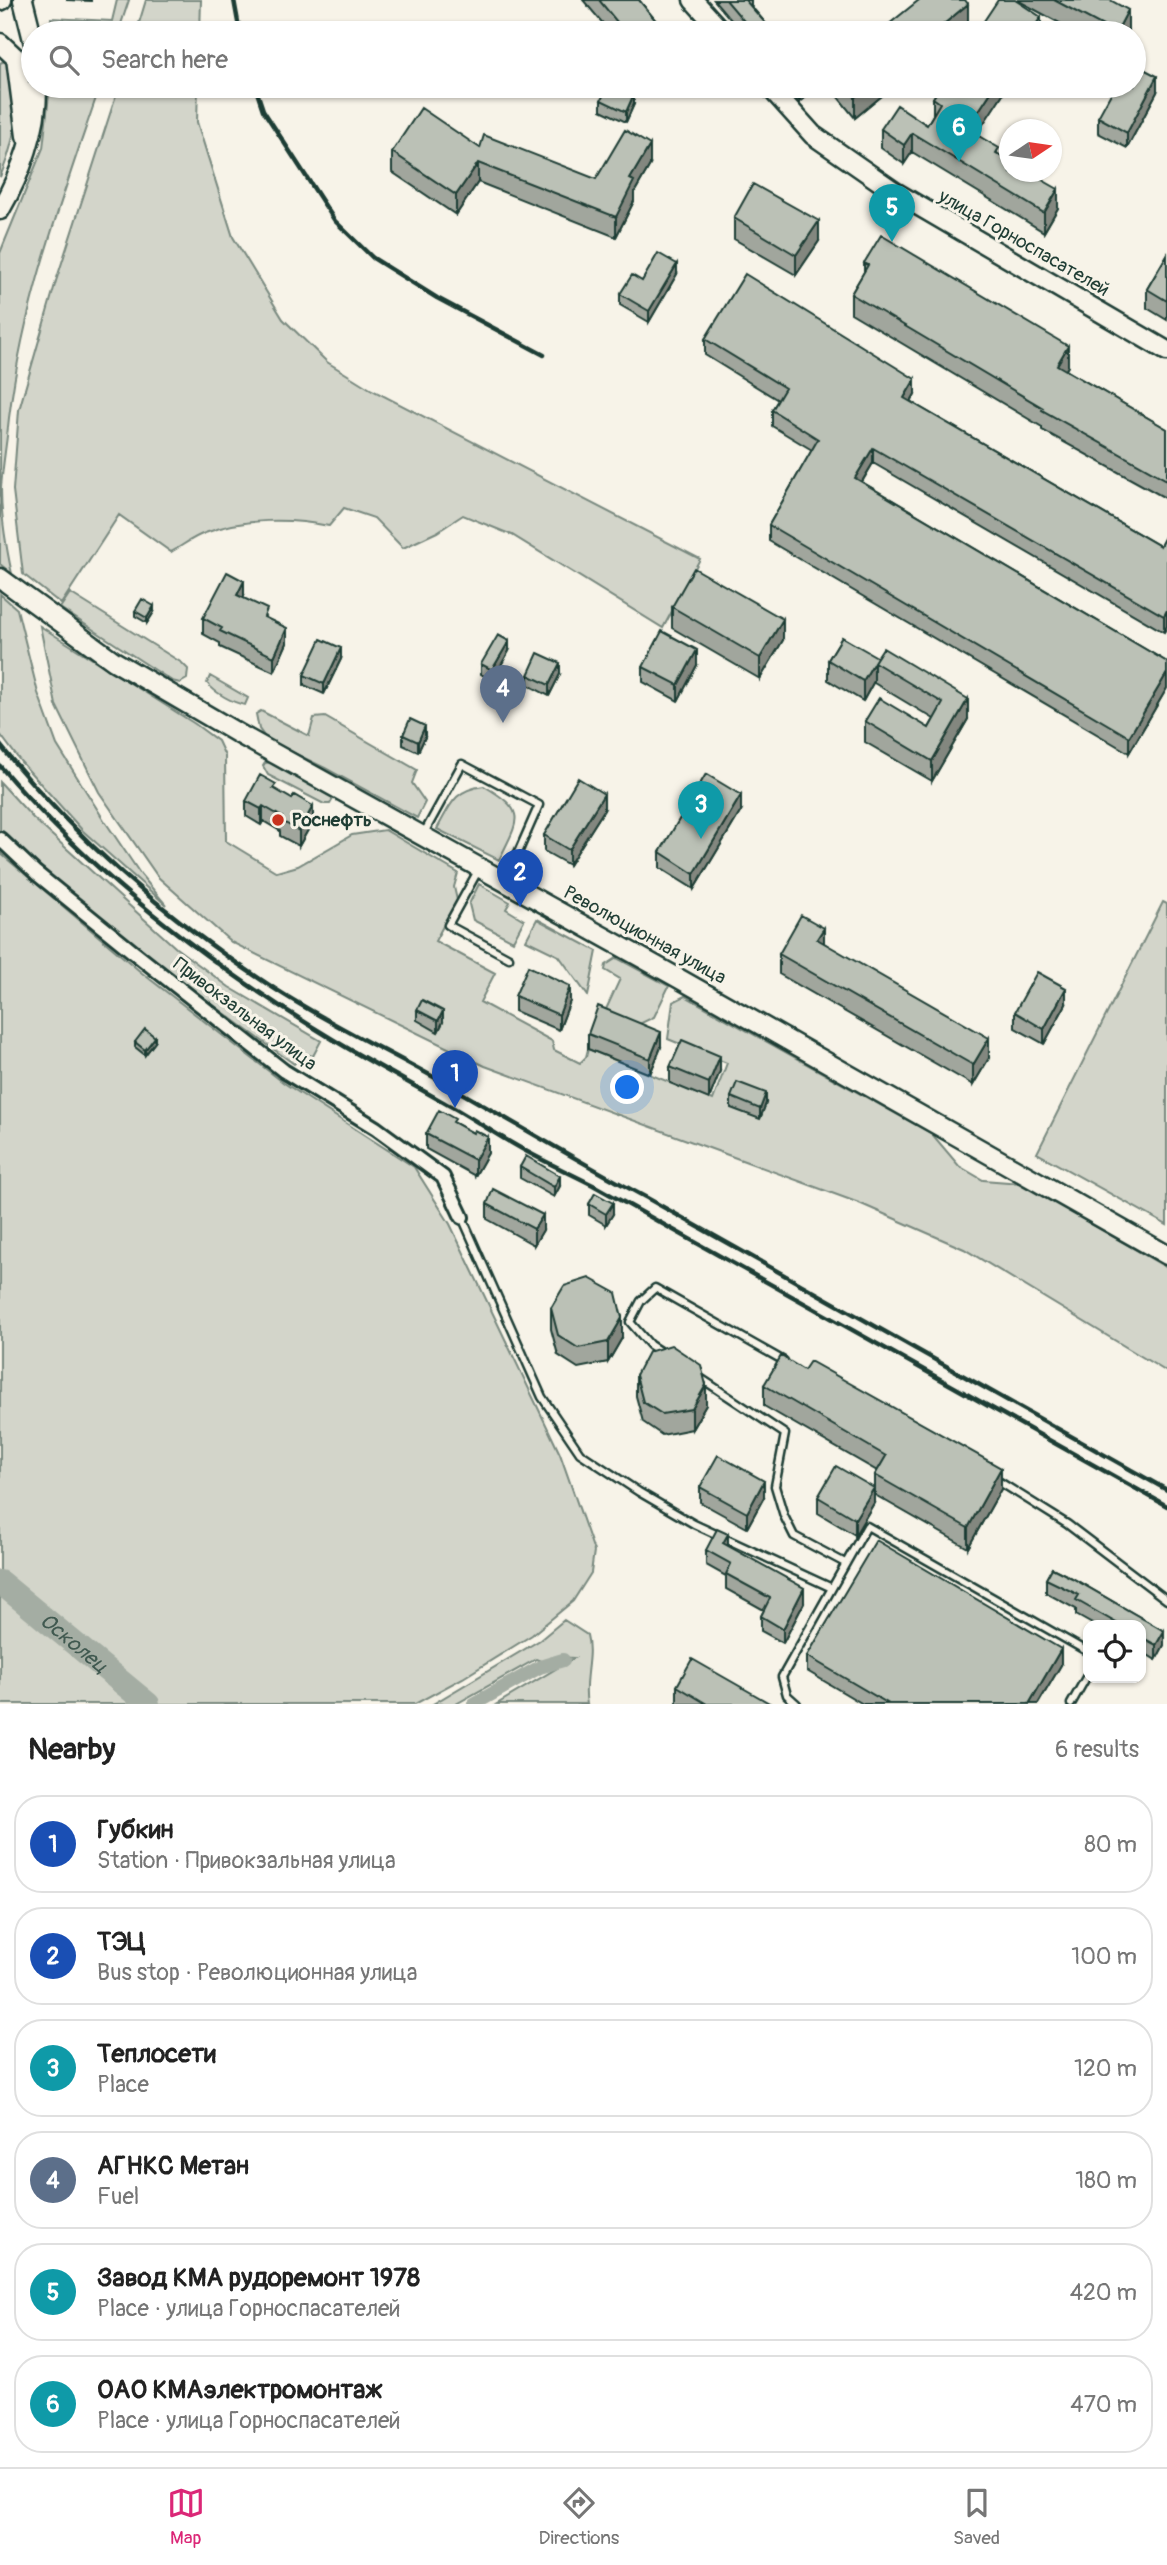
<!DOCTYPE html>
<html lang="en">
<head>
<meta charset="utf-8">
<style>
  body { margin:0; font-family:Pangolin,sans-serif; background:#f6f6f6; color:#222 }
  .controls { position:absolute; right:21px; bottom:21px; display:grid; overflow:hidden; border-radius:14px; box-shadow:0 2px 5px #0004 }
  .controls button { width:63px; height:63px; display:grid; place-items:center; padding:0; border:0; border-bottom:2px solid #e0e0e0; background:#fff; color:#222; font:35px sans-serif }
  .compass { position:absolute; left:999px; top:119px; width:63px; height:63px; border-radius:50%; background:#fff; box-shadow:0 2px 5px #0004; rotate:77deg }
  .you { position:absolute; left:628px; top:1088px; width:24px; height:24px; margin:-18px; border:5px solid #fff; border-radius:50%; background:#1a73e8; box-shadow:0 0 0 10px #1a73e833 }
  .badge { display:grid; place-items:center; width:46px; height:46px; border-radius:50%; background:#db2777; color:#fff; font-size:23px; font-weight:700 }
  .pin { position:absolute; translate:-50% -58px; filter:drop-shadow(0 2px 4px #0008) }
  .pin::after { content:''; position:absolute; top:37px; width:24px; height:21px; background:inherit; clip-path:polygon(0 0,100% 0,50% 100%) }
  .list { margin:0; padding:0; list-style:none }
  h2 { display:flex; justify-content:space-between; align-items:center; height:91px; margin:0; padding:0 28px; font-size:30px }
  h2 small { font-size:23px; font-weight:400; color:#767676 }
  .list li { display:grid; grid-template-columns:46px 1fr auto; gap:21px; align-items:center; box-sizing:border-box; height:98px; margin:0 14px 14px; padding:0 14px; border:2px solid #e0e0e0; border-radius:28px }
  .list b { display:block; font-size:26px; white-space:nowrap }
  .list p { margin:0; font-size:23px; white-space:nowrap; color:#767676 }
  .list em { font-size:23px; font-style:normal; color:#767676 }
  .icon { flex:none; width:38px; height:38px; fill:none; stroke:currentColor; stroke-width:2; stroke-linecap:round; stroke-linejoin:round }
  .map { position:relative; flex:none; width:1167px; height:1704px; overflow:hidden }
  .search { position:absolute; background:#fff; box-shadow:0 2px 5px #0004; left:21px; right:21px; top:21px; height:77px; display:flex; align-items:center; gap:18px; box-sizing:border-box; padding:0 24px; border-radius:38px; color:#767676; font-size:26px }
  .sheet { height:763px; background:#fff }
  nav { display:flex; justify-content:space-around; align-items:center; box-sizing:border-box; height:98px; border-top:2px solid #e0e0e0; background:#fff; font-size:19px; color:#767676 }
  nav a { display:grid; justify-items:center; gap:4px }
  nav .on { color:#db2777 }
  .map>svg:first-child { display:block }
</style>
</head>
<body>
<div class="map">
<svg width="1167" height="1704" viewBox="0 0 1167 1704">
  <rect width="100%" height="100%" fill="#f7f3e8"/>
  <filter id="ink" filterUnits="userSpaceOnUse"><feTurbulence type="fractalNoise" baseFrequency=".0143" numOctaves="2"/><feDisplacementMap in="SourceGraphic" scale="14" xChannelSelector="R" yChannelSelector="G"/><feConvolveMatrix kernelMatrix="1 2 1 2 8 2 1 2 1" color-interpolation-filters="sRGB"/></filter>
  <g filter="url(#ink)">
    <path fill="#d3d5ca" stroke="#79897f" stroke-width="2" d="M117 0H129L118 33H51V18L112 21Z
      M146 0H201L200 33H136Z
      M7 60C19 107 19 132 0 177V63Z
      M50 86H100C61 202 19 312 7 436 5 453 2 471 1 489 1 517 6 546 12 574L0 564V253L43 148Z
      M119 86H198L197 122 233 237 283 319 327 362 372 390 700 559 663 628 512 535 463 515 437 532 403 548 374 518 344 508 329 526C290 518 244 518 205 533 193 537 182 546 171 552L119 515 61 604 23 574 13 490 19 410 56 281Z
      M70 593 182 663 188 669 187 679 180 683 172 681 60 608Z
      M0 594 17 609 38 693 57 745 104 820 141 875 166 905 83 831 21 762 0 734Z
      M40 626 195 724 218 741 225 756 226 841 277 872 298 866 352 835 385 830 458 873 454 887 457 900 435 941 495 973 480 1002 552 1041 554 1050 580 1063 586 1057 588 1049 713 1100 727 1063 668 1039 673 1002 685 996 932 1134 959 1166 983 1180 1021 1183 1167 1268V1372L964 1249 859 1203 485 1066 231 942 158 877 99 792 56 705Z
      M210 676 248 698 245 705C233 703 215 693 207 683Z
      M261 711 309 736 314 718 325 717 417 770 412 783 425 802 417 818 325 768 267 740 259 729 256 714Z
      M272 762 331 793 333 799 330 804H324L268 775 263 766 265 763Z
      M0 782 33 818 176 948 229 987 321 1041 313 1056 304 1054 294 1064C193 991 92 917 0 833Z
      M484 786C528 812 519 819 499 860L437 829C451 804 454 790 484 786Z
      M0 853 142 973 284 1083 414 1167 450 1224 560 1454 594 1551 591 1573 573 1601 532 1635 463 1678 415 1704H0Z
      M479 884 510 902 506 909 524 920 513 941 473 920 469 904Z
      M1163 902 1167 904V1225L1037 1153Z
      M537 919 597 951 588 996 559 956 526 940Z
      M617 958 669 986 654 1017 629 1029 602 1018 620 979 605 970 606 965Z
      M564 1620 587 1635C593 1658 582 1681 587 1704H497L574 1658 559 1657 543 1662 536 1659 456 1704H433L540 1640Z"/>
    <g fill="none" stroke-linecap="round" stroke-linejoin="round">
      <path stroke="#a4ada3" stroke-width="14" d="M474 1704 540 1667 563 1660"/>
      <path stroke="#a4ada3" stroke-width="24" id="s1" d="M0 1582 148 1704"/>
      <defs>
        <path id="lane" d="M424 833 462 764 539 805 506 880
          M479 869 448 925 509 958
          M462 1217 542 1397 580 1453 639 1492 694 1524 832 1588 782 1677 787 1695 797 1704
          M664 1354 650 1345 630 1322 641 1301 655 1288 784 1361
          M699 1377 785 1434 775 1486 784 1516 794 1536 845 1563
          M995 1479 1067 1524 1167 1600
          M832 1588 867 1526 1088 1652
          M1071 1704 1088 1674"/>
        <path id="street" d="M0 839 36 873 132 951 284 1071 376 1128 443 1177 462 1217"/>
        <path id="secondary" d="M23 0 33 40
          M693 0 723 33
          M0 1 2 0
          M0 43 16 58 26 136
          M769 86 813 135 895 192 1167 351
          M0 210C21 174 38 128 37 86
          M0 578 114 661 239 734 678 978 1167 1255"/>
      </defs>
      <use href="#lane" stroke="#1f3d34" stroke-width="11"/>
      <use href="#street" stroke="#1f3d34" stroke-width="18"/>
      <use href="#secondary" stroke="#1f3d34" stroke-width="23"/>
      <use href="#lane" stroke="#f7f3e8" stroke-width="6"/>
      <use href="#street" stroke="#f7f3e8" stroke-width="12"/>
      <use href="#secondary" stroke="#f7f3e8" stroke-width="18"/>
      <path stroke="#1f3d34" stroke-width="4.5" d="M234 0 240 33
        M255 86 263 110 335 221 373 258 437 298 544 355
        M0 745C75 839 171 921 272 987 330 1025 394 1054 453 1088 518 1125 581 1163 647 1198L1167 1490
        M0 766C92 875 213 967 334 1040 370 1062 408 1082 445 1103 471 1117 496 1135 522 1149 545 1162 570 1173 593 1185L1167 1506"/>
    </g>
    <path fill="#a1a69d" stroke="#1f3d34" stroke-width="2" d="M66 0H91V1Z
      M583 0H639L666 33H611Z
      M714 0H751V6L774 33H742Z
      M1017 0H1110L1128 30 1126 33H1078Z
      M786 86H812V92L800 102Z
      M833 86H894L855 118 833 91Z
      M941 86H1008L976 134 1058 208 1044 232 912 152 904 164 881 148V129L927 125 933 115V98Z
      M1157 92 1127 148 1098 133V117Z
      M601 100 634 104 626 122 601 110Z
      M480 148 596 179 650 165 634 193V201L616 237 478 182 456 215 392 172V152Z
      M734 218 819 241 796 275 734 239Z
      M1167 255V320L1147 308V289Z
      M864 263 1068 366 1066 370 1167 429V499L1042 430V427L851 313V294L864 272Z
      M677 274 649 322 620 305V294L642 281Z
      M705 339 915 394 911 402 1160 546 1167 533V626L1164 632 873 463 862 482 1167 662V688L1129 753 769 541V525L812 450 772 426V410L778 400 705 355Z
      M244 596 243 598 267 619 287 643 274 672 220 647V643L203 634V618Z
      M672 607 783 640 760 679 672 628Z
      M135 611 154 612 147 623 135 616Z
      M842 637 968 719 932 781 865 742V721L929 728 934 719 874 683V681L863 701 828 680V660Z
      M509 651 492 681 481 674V664Z
      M341 659 324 694 304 685V675Z
      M697 665 678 701 643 682V667Z
      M560 674 549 696 528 685V675Z
      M403 735 425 737 418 752 403 745Z
      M276 790 313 821 299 846 280 836V831L263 821 261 825 246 816V801Z
      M604 810 569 865 544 851V835Z
      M741 811 694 889 660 868V852Z
      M824 943 989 1058 973 1085 779 974V954Z
      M515 996 570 1001 559 1030 515 1011Z
      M1066 1004 1044 1044 1015 1028V1012Z
      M417 1010 443 1022 438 1032 417 1020Z
      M588 1034 661 1047 650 1074 588 1049Z
      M135 1042H155L145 1055 135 1047Z
      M670 1067 720 1071 709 1099 670 1083Z
      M731 1097 766 1103 760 1119 731 1108Z
      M455 1123 473 1133 488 1153 475 1176 426 1149V1134Z
      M520 1167 560 1186 554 1197 520 1178Z
      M487 1204 543 1230 534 1245 487 1219Z
      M589 1204 613 1214 606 1225 589 1215Z
      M551 1308 622 1338 608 1362 578 1368 558 1355 551 1329Z
      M636 1375 706 1405 692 1429 662 1435 643 1422 636 1396Z
      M764 1385 1001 1489 968 1548 875 1495V1475L877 1471 764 1406Z
      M700 1487 764 1497 747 1528 700 1502Z
      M818 1497 874 1503 855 1535 818 1513Z
      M728 1546 804 1603 783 1643 761 1631V1616L764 1610 726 1589V1576L706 1565V1550Z
      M1052 1568 1072 1578 1164 1631V1645L1156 1660 1141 1651V1625H1094L1076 1615V1609L1046 1593V1579Z
      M807 1656 1061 1665 1038 1704H863L807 1671Z
      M677 1686 771 1704H677Z"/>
    <path fill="#83877f" stroke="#1f3d34" stroke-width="2" d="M968 4V24L957 33H933Z
      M1128 10V30L1126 33H1116Z
      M1041 17V33H1030Z
      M1157 76V92L1127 148V133Z
      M802 86H812V92L800 102V88Z
      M869 86H894L855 118V97Z
      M995 86H1008L967 149V129Z
      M634 94V104L626 122V112Z
      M912 133V152L904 164V145Z
      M650 145V165L634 193V201L616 237V217L630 179Z
      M478 163V182L456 215V195Z
      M1058 189V208L1044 232V213Z
      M819 221V241L796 275V255Z
      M677 264V274L649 322V311Z
      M1068 346V366L1057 385V365Z
      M915 379V394L904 413V398Z
      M873 448V463L855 493V478Z
      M244 581V596L237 610V595Z
      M154 606V612L147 623V618Z
      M1167 610V626L1164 632V616Z
      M783 619V640L760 679V658Z
      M287 628V643L274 672V657Z
      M509 641V651L492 681V670Z
      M341 648V659L324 694V684Z
      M697 650V665L678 701V685Z
      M877 657 874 662V681L863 701V681Z
      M560 663V674L549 696V685Z
      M1167 673V688L1129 753V737Z
      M968 699V719L932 781V761Z
      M425 726V737L418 752V742Z
      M604 794V810L569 865V850Z
      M741 795V811L694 889V874Z
      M263 806V821L261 825V809Z
      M313 806V821L299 846V831Z
      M824 928V948L817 939Z
      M570 986V1001L559 1030V1015Z
      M1066 988V1004L1044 1044V1029Z
      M443 1011V1022L438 1032V1021Z
      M661 1032V1047L650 1074V1059Z
      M155 1037V1042L145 1055V1050Z
      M989 1038V1058L973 1085V1065Z
      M720 1056V1071L709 1099V1083Z
      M766 1093V1103L760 1119V1109Z
      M488 1137V1153L475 1176V1160Z
      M560 1176V1186L554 1197V1187Z
      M613 1203V1214L606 1225V1214Z
      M543 1215V1230L534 1245V1229Z
      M622 1318V1338L608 1362V1342Z
      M706 1385V1405L692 1429V1409Z
      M1001 1468V1489L968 1548V1528Z
      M764 1481V1497L747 1528V1513Z
      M874 1488V1503L855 1535V1519Z
      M728 1534V1549L723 1543Z
      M804 1588V1603L783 1643V1629Z
      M1164 1631V1645L1156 1660V1645Z
      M1061 1649V1665L1038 1704H1029Z"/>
    <path fill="#bbc1b6" stroke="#1f3d34" stroke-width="2" d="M599 0H639L666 33H626Z
      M726 0H747L746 1 774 33H754Z
      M919 0H965L968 4 933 33H878Z
      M998 0H1015L1041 17 1030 33H976Z
      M1054 0H1110L1128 10 1116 33Z
      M1134 64 1157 76 1127 133 1098 117 1115 86H1134Z
      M608 86H617L634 94 626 112 601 100Z
      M845 86H869L855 97Z
      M941 86H995L967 129 999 148 996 153 1010 161V172H1028L1058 189 1044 213 912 133 904 145 881 129 897 105 927 125 940 103 933 98Z
      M421 108 480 148 484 135 596 179 625 130 650 145 630 179 634 181 616 217 478 163 456 195 392 152Z
      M753 184 819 221 796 255 734 218Z
      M881 235 1068 346 1057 365 1167 429V480L1042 410 1043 408 851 294 868 265 864 263Z
      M658 253 677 264 649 311 620 294 632 275 642 281Z
      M1167 255V301L1147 289Z
      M745 274 915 379 904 398 1160 546 1167 533V610L1164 616 873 448 855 478 1167 662V673L1129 737 769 525 818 439 772 410 785 388 705 339Z
      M694 568 783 619 760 658 672 607Z
      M227 572 244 581 237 595 267 609 264 617 287 628 274 657 220 631 222 628 203 618Z
      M142 599 154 606 147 618 135 611Z
      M662 631 697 650 678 685 643 667Z
      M498 635 509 641 492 670 481 664Z
      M842 637 877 657 863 681 828 660Z
      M321 639 341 648 324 684 304 675Z
      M883 648 968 699 932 761 865 721 879 698 929 728 943 703 874 662Z
      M538 653 560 663 549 685 528 675Z
      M410 719 425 726 418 742 403 735Z
      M706 774 741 795 694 874 660 852Z
      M260 775 276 784 273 788 292 799 294 795 313 806 299 831 280 820 282 817 263 806 261 809 246 801Z
      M578 778 604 794 569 850 544 835Z
      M801 915 824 928 817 939 989 1038 973 1065 779 954Z
      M528 966 570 986 559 1015 515 996Z
      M1037 972 1066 988 1044 1029 1015 1012Z
      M422 1000 443 1011 438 1021 417 1010Z
      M598 1006 661 1032 650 1059 588 1034Z
      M145 1029 155 1037 145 1050 135 1042Z
      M682 1040 720 1056 709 1083 670 1067Z
      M737 1082 766 1093 760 1109 731 1097Z
      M439 1110 455 1119 453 1122 473 1133 474 1130 488 1137 475 1160 426 1134Z
      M526 1156 560 1176 554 1187 520 1167Z
      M493 1189 543 1215 534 1229 487 1204Z
      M595 1193 613 1203 606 1214 589 1204Z
      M589 1278 616 1293 622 1318 608 1342 578 1348 558 1335 551 1308 564 1286Z
      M671 1345 701 1365 706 1385 692 1409 662 1414 643 1402 636 1375 648 1352Z
      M781 1356 804 1370 810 1361 1001 1468 968 1528 875 1475 886 1456 764 1385Z
      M718 1455 764 1481 747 1513 700 1487Z
      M836 1466 874 1488 855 1519 818 1497Z
      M717 1529 728 1534 723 1543 804 1588 783 1629 761 1616 770 1598 726 1574 731 1564 706 1550Z
      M876 1540 1061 1649 1029 1704H889L807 1656Z
      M1052 1568 1072 1578 1164 1631 1156 1645 1141 1637V1625H1120L1076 1600 1079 1595 1046 1579Z
      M692 1659 771 1704H707L677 1686Z"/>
  </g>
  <circle fill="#c8321e" stroke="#f7f3e8" stroke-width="2.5" cx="278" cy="820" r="7"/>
  <g text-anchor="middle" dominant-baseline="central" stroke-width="6" stroke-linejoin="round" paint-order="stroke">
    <g font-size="19" fill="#1f3d34" stroke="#f7f3e8">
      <text transform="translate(1024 243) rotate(30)">улица Горноспасателей</text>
      <text transform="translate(645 935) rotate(29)">Революционная улица</text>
      <text transform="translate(245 1014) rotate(37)">Привокзальная улица</text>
    </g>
    <g font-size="19" font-weight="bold" fill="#1f3d34" stroke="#f7f3e8" text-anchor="start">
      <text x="292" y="820">Роснефть</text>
    </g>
    <g font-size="21" font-style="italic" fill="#405950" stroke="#f7f3e8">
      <text stroke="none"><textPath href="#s1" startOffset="96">Осколец</textPath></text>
    </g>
  </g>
</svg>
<div class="controls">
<button><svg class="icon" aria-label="locate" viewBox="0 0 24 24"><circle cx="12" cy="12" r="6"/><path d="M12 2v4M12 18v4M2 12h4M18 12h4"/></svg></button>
</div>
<svg class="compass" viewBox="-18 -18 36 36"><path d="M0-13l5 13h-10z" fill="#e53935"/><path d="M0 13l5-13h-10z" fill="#767676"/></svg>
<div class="you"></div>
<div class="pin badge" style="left:455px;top:1108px;background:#1a4fb4">1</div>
<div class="pin badge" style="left:520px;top:907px;background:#1a4fb4">2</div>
<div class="pin badge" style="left:701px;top:839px;background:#0f9aa8">3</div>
<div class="pin badge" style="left:503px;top:723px;background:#5c6f8a">4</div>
<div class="pin badge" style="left:892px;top:242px;background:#0f9aa8">5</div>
<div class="pin badge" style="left:959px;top:162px;background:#0f9aa8">6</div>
<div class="search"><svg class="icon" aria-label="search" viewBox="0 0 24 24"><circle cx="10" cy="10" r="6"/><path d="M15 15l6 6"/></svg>Search here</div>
</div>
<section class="sheet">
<h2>Nearby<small>6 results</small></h2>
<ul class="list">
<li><span class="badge" style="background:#1a4fb4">1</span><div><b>Губкин</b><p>Station · Привокзальная улица</p></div><em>80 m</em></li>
<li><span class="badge" style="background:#1a4fb4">2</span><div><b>ТЭЦ</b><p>Bus stop · Революционная улица</p></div><em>100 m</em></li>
<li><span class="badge" style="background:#0f9aa8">3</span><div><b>Теплосети</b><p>Place</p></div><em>120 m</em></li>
<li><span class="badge" style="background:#5c6f8a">4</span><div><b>АГНКС Метан</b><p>Fuel</p></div><em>180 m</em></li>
<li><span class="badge" style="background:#0f9aa8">5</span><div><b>Завод КМА рудоремонт 1978</b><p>Place · улица Горноспасателей</p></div><em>420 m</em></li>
<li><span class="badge" style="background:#0f9aa8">6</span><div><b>ОАО КМАэлектромонтаж</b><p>Place · улица Горноспасателей</p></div><em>470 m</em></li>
</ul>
</section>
<nav>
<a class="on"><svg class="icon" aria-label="map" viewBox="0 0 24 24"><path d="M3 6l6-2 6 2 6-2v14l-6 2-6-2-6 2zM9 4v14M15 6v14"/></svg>Map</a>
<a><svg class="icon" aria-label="directions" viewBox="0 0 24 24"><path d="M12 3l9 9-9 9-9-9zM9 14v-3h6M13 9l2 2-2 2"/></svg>Directions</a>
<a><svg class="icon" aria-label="saved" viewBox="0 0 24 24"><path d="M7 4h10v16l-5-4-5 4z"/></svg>Saved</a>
</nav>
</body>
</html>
